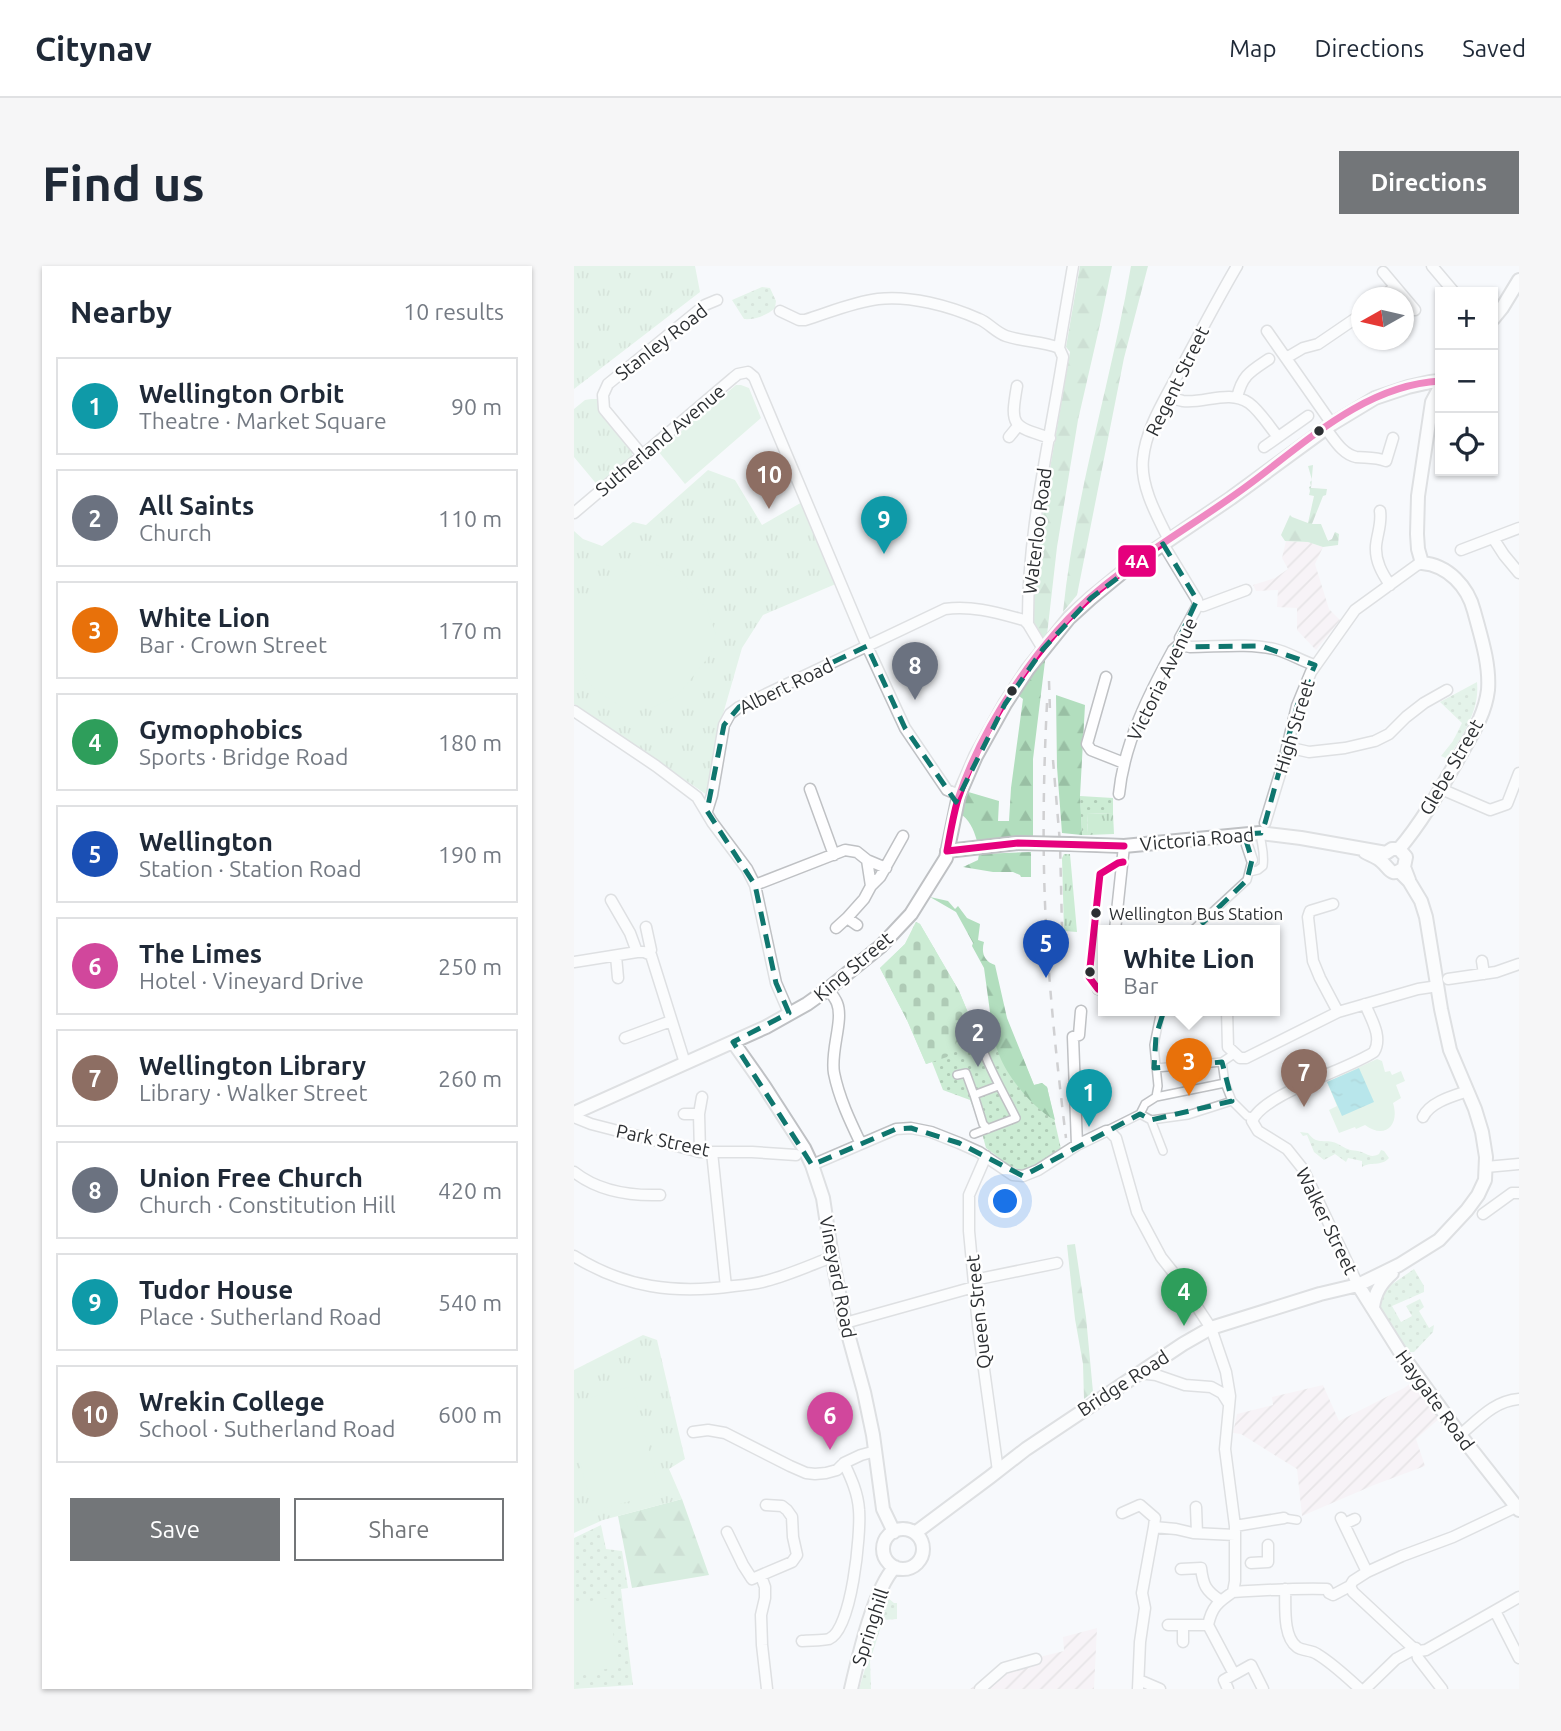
<!DOCTYPE html>
<html lang="en">
<head>
<meta charset="utf-8">
<style>
  body { margin:0; font-family:Ubuntu,sans-serif; background:#f6f6f7; color:#1f2937 }
  .controls { position:absolute; right:21px; top:21px; display:grid; overflow:hidden; border-radius:0px; box-shadow:0 2px 5px #0004 }
  .controls button { width:63px; height:63px; display:grid; place-items:center; padding:0; border:0; border-bottom:2px solid #e0e1e3; background:#fff; color:#1f2937; font:35px sans-serif }
  .compass { position:absolute; left:777px; top:21px; width:63px; height:63px; border-radius:50%; background:#fff; box-shadow:0 2px 5px #0004; rotate:262deg }
  .you { position:absolute; left:432px; top:936px; width:24px; height:24px; margin:-18px; border:5px solid #fff; border-radius:50%; background:#1a73e8; box-shadow:0 0 0 10px #1a73e833 }
  .badge { display:grid; place-items:center; width:46px; height:46px; border-radius:50%; background:#737679; color:#fff; font-size:23px; font-weight:700 }
  .pin { position:absolute; translate:-50% -58px; filter:drop-shadow(0 2px 4px #0008) }
  .pin::after { content:''; position:absolute; top:37px; width:24px; height:21px; background:inherit; clip-path:polygon(0 0,100% 0,50% 100%) }
  .popup { position:absolute; left:524px; top:659px; width:182px; height:91px; box-sizing:border-box; display:grid; place-content:center; border-radius:0px; background:#fff; filter:drop-shadow(0 2px 5px #0005); font-size:23px; white-space:nowrap; color:#747a83 }
  .popup b { font-size:26px; color:#1f2937 }
  .popup::after { content:''; position:absolute; left:50%; top:100%; margin-left:-14px; border:14px solid transparent; border-top-color:#fff }
  .list { margin:0; padding:0; list-style:none }
  h2 { display:flex; justify-content:space-between; align-items:center; height:91px; margin:0; padding:0 28px; font-size:30px }
  h2 small { font-size:23px; font-weight:400; color:#747a83 }
  .list li { display:grid; grid-template-columns:46px 1fr auto; gap:21px; align-items:center; box-sizing:border-box; height:98px; margin:0 14px 14px; padding:0 14px; border:2px solid #e0e1e3; border-radius:0px }
  .list b { display:block; font-size:26px; white-space:nowrap }
  .list p { margin:0; font-size:23px; white-space:nowrap; color:#747a83 }
  .list em { font-size:23px; font-style:normal; color:#747a83 }
  .actions { display:flex; gap:14px; padding:21px 28px }
  .actions a { flex:1; padding:16px 0; border:2px solid #737679; border-radius:0px; text-align:center; font-size:24px; color:#737679 }
  .actions .main { background:#737679; color:#fff }
  .icon { flex:none; width:38px; height:38px; fill:none; stroke:currentColor; stroke-width:2; stroke-linecap:round; stroke-linejoin:round }
  .map { position:relative; flex:none; width:945px; height:1423px; overflow:hidden; border-radius:0px }
  header { display:flex; align-items:center; gap:42px; box-sizing:border-box; height:98px; padding:0 35px; background:#fff; border-bottom:2px solid #e0e1e3 }
  header strong { font-size:33px }
  nav { display:flex; gap:38px; margin-inline-start:auto; font-size:24px }
  .intro { display:flex; align-items:center; justify-content:space-between; box-sizing:border-box; height:168px; padding:0 42px }
  h1 { margin:0; font-size:49px }
  .button { padding:18px 32px; border-radius:0px; background:#737679; color:#fff; font-size:24px; font-weight:700 }
  main { display:flex; gap:42px; padding:0 42px }
  aside { flex:1; background:#fff; border-radius:0px; box-shadow:0 2px 5px #0004 }
  .map>svg:first-child { display:block }
</style>
</head>
<body>
<header>
<strong>Citynav</strong>
<nav><a>Map</a><a>Directions</a><a>Saved</a></nav>
</header>
<div class="intro"><h1>Find us</h1><a class="button">Directions</a></div>
<main>
<aside>
<h2>Nearby<small>10 results</small></h2>
<ul class="list">
<li><span class="badge" style="background:#0f9aa8">1</span><div><b>Wellington Orbit</b><p>Theatre · Market Square</p></div><em>90 m</em></li>
<li><span class="badge" style="background:#6b7280">2</span><div><b>All Saints</b><p>Church</p></div><em>110 m</em></li>
<li><span class="badge" style="background:#e8710a">3</span><div><b>White Lion</b><p>Bar · Crown Street</p></div><em>170 m</em></li>
<li><span class="badge" style="background:#2e9e5b">4</span><div><b>Gymophobics</b><p>Sports · Bridge Road</p></div><em>180 m</em></li>
<li><span class="badge" style="background:#1a4fb4">5</span><div><b>Wellington</b><p>Station · Station Road</p></div><em>190 m</em></li>
<li><span class="badge" style="background:#d1479c">6</span><div><b>The Limes</b><p>Hotel · Vineyard Drive</p></div><em>250 m</em></li>
<li><span class="badge" style="background:#8d6e63">7</span><div><b>Wellington Library</b><p>Library · Walker Street</p></div><em>260 m</em></li>
<li><span class="badge" style="background:#6b7280">8</span><div><b>Union Free Church</b><p>Church · Constitution Hill</p></div><em>420 m</em></li>
<li><span class="badge" style="background:#0f9aa8">9</span><div><b>Tudor House</b><p>Place · Sutherland Road</p></div><em>540 m</em></li>
<li><span class="badge" style="background:#8d6e63">10</span><div><b>Wrekin College</b><p>School · Sutherland Road</p></div><em>600 m</em></li>
</ul>
<div class="actions"><a class="main">Save</a><a>Share</a></div>
</aside>
<div class="map">
<svg width="945" height="1423" viewBox="0 0 945 1423">
  <defs>
    <pattern id="industrial-furrows" width="10" height="10" patternUnits="userSpaceOnUse" patternTransform="scale(1.75)"><rect width="10" height="10" fill="#f6ecf1"/><path d="M-1 1l2-2M0 10L10 0M9 11l2-2" fill="none" stroke="#d3cbcf"/></pattern>
    <pattern id="grass-dots" width="8" height="8" patternUnits="userSpaceOnUse" patternTransform="scale(1.75)"><rect width="8" height="8" fill="#ccecd4"/><path d="M2 2h.1M6 6h.1" fill="none" stroke="#afcbb6" stroke-width="1.8" stroke-linecap="round"/></pattern>
    <pattern id="forest-firs" width="22" height="20" patternUnits="userSpaceOnUse" patternTransform="scale(1.75)"><rect width="22" height="20" fill="#b2debe"/><path d="M5 1l3.5 6h-7zM16 11l3.5 6h-7z" fill="#99bfa4"/></pattern>
    <pattern id="cemetery-stones" width="16" height="16" patternUnits="userSpaceOnUse" patternTransform="scale(1.75)"><rect width="16" height="16" fill="#ccecd4"/><path d="M2 7V4a2 2 0 0 1 4 0v3zM10 15v-3a2 2 0 0 1 4 0v3z" fill="#afcbb6"/></pattern>
    <pattern id="park-tufts" width="24" height="20" patternUnits="userSpaceOnUse" patternTransform="scale(1.75)"><rect width="24" height="20" fill="#ccecd4"/><path d="M3 7l-1-3M5 7V3M7 7l1-3M15 17l-1-3M17 17v-4M19 17l1-3" fill="none" stroke="#afcbb6"/></pattern>
    <pattern id="water-ripples" width="26" height="14" patternUnits="userSpaceOnUse" patternTransform="scale(1.75)"><rect width="26" height="14" fill="#6acfd7"/><path d="M2 4q2-2 4 0t4 0M15 11q2-2 4 0t4 0" fill="none" stroke="#5cb2b9"/></pattern>
  </defs>
  <rect width="100%" height="100%" fill="#f7f9fc"/>
  <path fill="url(#industrial-furrows)" d="M712 275 734 276 749 281 741 298 755 343 766 354 742 384 723 364V342L703 341 704 324 682 325 679 319 701 312 714 303 708 292Z
    M841 1114 867 1151 842 1173 851 1200 800 1219 728 1250 723 1203 667 1168 659 1167 663 1148 699 1139 698 1131 749 1119 765 1155 830 1122Z
    M523 1362 520 1423H396L411 1413 445 1396 490 1385 489 1371Z"/>
  <path fill="url(#grass-dots)" d="M188 21 196 22 202 35 201 42C194 49 180 54 170 53L158 34Z
    M903 416C906 445 888 469 874 493L867 490 879 475 888 457 866 436Z
    M506 530 539 532V547L513 548 514 569H508Z
    M342 656 346 658 385 725 397 754 406 752 436 762 460 819 468 817 473 821 487 883 457 903 445 904 435 899 412 882 405 856 396 834 369 824 358 796 352 798 333 754 306 702 331 678Z
    M726 866 734 867C744 881 752 871 764 878 773 883 774 884 784 885 794 887 795 893 805 888L807 884 810 885 815 892C807 901 797 895 788 901V895L774 892 772 896 761 888 750 894 740 886 733 869 729 870Z
    M840 1003 850 1020V1026L818 1040 827 1056 838 1050 832 1040 846 1033 850 1041 845 1045 855 1062 860 1059 859 1066 840 1086H834L804 1042 805 1031 817 1019Z
    M27 1259 32 1283 48 1285 54 1322 47 1323 59 1419 0 1423V1272Z
    M314 1332 320 1337H323V1353L309 1354 296 1395 297 1423H285L306 1352Z"/>
  <path fill="url(#forest-firs)" d="M506 0H538L527 54 504 154 483 281 473 369 468 372 458 355V307L496 86 492 81Z
    M557 0H574L550 92 503 329 489 346C501 228 537 116 557 0Z
    M739 199 737 222 753 223 752 229 749 230 738 258H747L754 275 758 273 761 266 765 268 764 279 749 281 734 276 711 275 707 269 716 249 718 251 734 257 740 230 735 229 736 225 735 221 737 220 736 216 738 214 734 200Z
    M472 387 459 493V571L403 575C399 562 396 554 384 546L391 525 425 535 424 555H435L437 522 449 433 445 430Z
    M482 429 511 439 506 530 508 569 488 567 483 501Z
    M457 586V611H447L446 609 439 606H419L389 601 404 594 405 588Z
    M356 631 374 635 381 643 384 640 393 652 406 658 404 674 410 676C407 687 410 695 421 699L433 752 460 819 468 817 473 821 481 854C460 843 435 813 426 791 421 779 417 766 413 754L416 746 410 702 398 680 399 677 382 646Z
    M501 978 512 1051 519 1126 510 1133 509 1098 501 1053 493 979Z
    M108 1233 135 1309 58 1322 44 1250Z"/>
  <path fill="url(#cemetery-stones)" d="M342 656 346 658 385 725 397 754 373 791 352 798 333 754 306 702 331 678Z"/>
  <path fill="url(#park-tufts)" d="M0 0H121L126 26 0 123Z
    M17 133H25L26 145 58 184V193L25 221 0 191V143L11 134Z
    M134 204 161 214 188 259 230 235 264 317 189 349 168 382 143 469 133 529 0 438V265L9 273 28 280 59 256 72 259Z
    M539 547 540 568 514 569 513 548Z
    M490 588H496L503 666 490 665 488 592Z
    M69 1069 83 1074 111 1193 95 1203 108 1233 29 1254 0 1267V1104Z"/>
  <path fill="#ccecd4" d="M162 119H167L175 122 187 152 111 218 84 185Z
    M76 296 98 306 133 343 142 369 136 389 103 430 77 442H49L18 421 0 391V359L15 335 49 307Z
    M803 793 808 795 811 806 816 805 818 809 827 805 831 815 822 819 827 832 819 837C826 859 811 874 791 859L782 863 781 861 765 867 755 844 763 840 753 816Z
    M58 1120 86 1227 19 1245 0 1174V1136Z
    M34 1332 44 1401 2 1408 0 1389V1338Z"/>
  <path fill="url(#water-ripples)" d="M785 802 800 836 768 850 753 816Z"/>
  <g fill="none" stroke-linecap="round" stroke-linejoin="round">
    <defs>
      <path id="pedestrian" d="M676 606 684 604 689 600C691 586 687 579 686 566
        M619 664 673 614 678 594
        M648 796 651 817 658 835
        M582 802 648 796 660 788
        M383 809 392 807 400 829
        M582 831 651 817
        M566 848 571 838 582 831 584 820 580 779 587 744
        M577 854 614 849 658 835 673 850 679 851
        M577 854 589 885
        M414 863 409 858 400 829 424 820
        M532 865 566 848 577 854
        M400 868 442 852C426 820 407 789 400 754
        M710 1252 723 1254"/>
      <path id="minor" d="M858 0 880 26
        M809 6 841 44
        M807 32 821 21
        M206 45 225 54H231C254 47 279 36 304 33 335 29 376 40 405 53 415 57 421 66 432 70 449 76 469 75 485 82L489 91C475 179 453 268 454 358
        M693 65 758 158
        M485 82 499 0
        M712 92 729 82 744 78 788 48
        M443 120C436 160 438 160 476 172
        M593 129C598 132 603 134 609 135 630 138 655 123 675 137 686 145 695 160 704 171
        M663 132C668 109 677 105 695 93
        M752 163C760 173 768 188 782 191 793 192 802 191 812 195L819 172
        M435 171 444 160
        M690 181 734 150
        M68 189 30 143 29 129 34 118 131 39 143 34
        M806 245C808 258 803 268 802 280 801 295 808 307 816 319
        M0 247 159 112 164 108 174 106 180 111 293 380 331 462 373 524 385 529
        M919 272 930 289 945 307
        M595 274C583 250 566 220 569 193 572 161 592 132 606 104 625 69 643 34 663 0
        M887 284 945 262
        M624 339 629 340 672 324
        M607 377 611 380 616 381C643 381 673 377 700 383 714 386 727 395 741 399
        M532 411 513 478 517 484 550 497
        M0 445 82 500 123 531 138 556 173 603 181 619 202 717 215 747
        M713 481 735 486 771 482 801 475 815 468 832 451 850 437 873 424
        M236 523 260 589
        M867 523 916 544 933 538 945 507
        M545 528C550 477 575 428 599 384L607 377 606 372 624 339 623 334 589 278
        M133 545 138 529 150 459 156 448 165 441 371 343C398 339 424 347 450 354L454 358 469 383
        M691 557 709 498 723 440 737 406 781 344 843 299 848 297
        M673 568V579L678 594
        M293 594 297 620
        M181 619 271 584 283 586 293 594 312 602
        M37 634 56 667 63 686
        M759 638 736 645 734 651 739 695 746 712 764 746
        M273 652 283 659
        M72 661 77 684 74 687
        M262 662 273 652 290 633 297 620 306 611 329 570
        M541 664 550 580
        M42 690 44 712
        M908 695 910 708
        M0 696 63 686H70L77 689 111 797
        M874 713 922 706 945 698
        M254 723C257 727 261 732 263 737 270 754 256 785 260 807 265 832 276 855 287 878
        M524 723 529 720
        M653 744 654 781 666 792H672L764 746 844 723 864 720
        M51 772 97 755
        M110 848H125
        M0 851 17 858 126 886H178L222 889
        M849 851C856 836 879 830 894 825
        M503 879 499 771 505 769 507 745
        M126 886 125 848 128 831
        M138 886 152 1021
        M412 890 395 929V965L404 1060 424 1205
        M238 899 322 863 337 862 357 866 385 877 405 886 439 909 449 910 464 904 503 879 532 865H535L542 872 563 946 587 991 606 1015 637 1062 652 1106 656 1130 651 1183 661 1260V1315L659 1326C643 1337 638 1341 634 1359L660 1408
        M912 901 945 898
        M0 906C24 925 56 930 86 929
        M909 948 938 927H945
        M0 990C51 1022 101 1028 160 1020 171 1019 182 1018 192 1015 215 1009 237 999 258 991
        M400 1014 483 997
        M784 1019 729 903 713 883 684 865 678 855C690 827 774 804 800 786 809 771 797 753 791 738
        M271 1057 400 1021
        M565 1107 582 1109 611 1119 637 1121 648 1127 655 1138
        M119 1166 134 1164 151 1167 216 1200 232 1207 241 1208 252 1207 263 1204 270 1197 287 1189 302 1185
        M886 1169C905 1153 920 1135 945 1133
        M622 1241 623 1267
        M548 1247 566 1239 581 1252 580 1261
        M767 1252 793 1306
        M770 1258 781 1253
        M661 1260 710 1252
        M153 1266 169 1299 178 1313 218 1296 223 1289 219 1271 218 1251 213 1244 208 1240 192 1239
        M677 1297 694 1296V1279
        M607 1303 627 1302C629 1319 632 1325 646 1334
        M187 1310 191 1321V1332L187 1349 188 1379 193 1423
        M776 1320 779 1326 837 1380 845 1385 852 1384 945 1331
        M711 1323C712 1338 708 1370 723 1381 728 1385 738 1384 743 1388 758 1397 773 1411 786 1423
        M659 1326C690 1324 722 1322 753 1323L755 1327 759 1329 776 1320 779 1315 793 1306 828 1290 879 1271 942 1241
        M921 1345 945 1392
        M594 1359H634
        M228 1375C236 1374 247 1375 255 1373 278 1364 287 1267 285 1244 284 1227 277 1212 270 1197
        M609 1376V1359
        M565 1414 586 1423
        M406 1423 430 1402 462 1393
        M564 1423 566 1376 571 1342 568 1327 580 1261 602 1263 619 1267 661 1269
        M654 1423 650 1414 677 1399 689 1423
        M791 1423 822 1393 842 1382 844 1392 868 1423"/>
      <path id="tertiary" d="M919 53 928 42 945 14
        M496 578 550 580 686 567 727 572 812 587 818 583H825L832 591 830 601 835 614
        M825 583C848 556 866 524 884 493 896 471 911 450 914 424 916 398 907 371 900 345 894 321 874 299 848 297L844 283 843 268 844 230 858 136 866 121
        M373 585 444 577
        M791 586C796 589 803 591 807 595 816 602 816 612 830 602
        M159 776 190 820 230 882 238 899 249 932 258 991 271 1057 290 1126 299 1169 309 1243 320 1266
        M0 847 192 761 233 738 254 723 307 680 337 648 372 592 385 529 402 490 431 438 454 403 495 352 517 332 551 304 657 232 758 158 801 132 834 121 856 116 866 115
        M784 1019 828 1089 886 1169 945 1244
        M799 1041C801 1026 807 1017 818 1007
        M309 1283a20 20 0 1 1 40 0a20 20 0 1 1-40 0Z
        M341 1267 416 1211 452 1183 609 1078 637 1062 746 1028 784 1019 825 999 865 974 893 944 904 929 911 914 912 891 908 866 901 843 876 784 867 743 852 651 847 635 835 615 825 605
        M277 1423C284 1393 300 1322 321 1301"/>
    </defs>
    <use href="#pedestrian" stroke="#bfc1c4" stroke-width="10"/>
    <use href="#minor" stroke="#bfc1c4" stroke-width="13"/>
    <use href="#tertiary" stroke="#bfc1c4" stroke-width="16"/>
    <use href="#pedestrian" stroke="#fefeff" stroke-width="7"/>
    <use href="#minor" stroke="#fefeff" stroke-width="10"/>
    <use href="#tertiary" stroke="#fefeff" stroke-width="12"/>
    <path stroke="#d0d0d2" stroke-width="2.5" stroke-dasharray="9 9" stroke-linecap="butt" d="M475 415 476 445
      M473 437C469 517 468 597 473 677 477 742 484 807 492 872
      M479 494 486 577 488 662"/>
    <defs>
      <path id="tertiary-bridge" d="M444 577 496 578"/>
    </defs>
    <use href="#tertiary-bridge" stroke="#bfc1c4" stroke-width="16" stroke-linecap="butt"/>
    <use href="#tertiary-bridge" stroke="#fefeff" stroke-width="12"/>
    <defs>
      <path id="bus-1" d="M373 585C376 568 379 550 384 533 408 460 466 373 525 324 573 284 628 254 677 217 733 175 792 119 866 115
        M373 585 444 577 550 580
        M529 720 524 723 515 711 526 608 544 597 549 596"/>
    </defs>
    <use href="#bus-1" stroke="#fff" stroke-width="12"/>
    <use href="#bus-1" stroke="#e5007d" stroke-width="7"/>
  </g>
  <path d="M0 0H945V1423H0ZM589 278 623 334 601 381 687 380 741 399 723 440 691 557 687 567 670 568 678 594 673 614 612 673 582 770 580 802 648 796 658 835 577 854 566 848 449 910 385 877 337 862 322 863 238 899 159 776 215 747 202 717 181 619 133 545 150 459 165 441 293 380 331 462 382 536 431 438 469 383 517 332Z" fill="#f7f9fc" fill-opacity=".55" fill-rule="evenodd"/>
  <path fill="none" stroke="#0f766e" stroke-width="5" stroke-dasharray="14 9" stroke-linejoin="round" d="M589 278 623 334 601 381 687 380 741 399 723 440 691 557 687 567 670 568 678 594 673 614 612 673 582 770 580 802 648 796 658 835 577 854 566 848 449 910 385 877 337 862 322 863 238 899 159 776 215 747 202 717 181 619 133 545 150 459 165 441 293 380 331 462 382 536 431 438 469 383 517 332Z"/>
  <g fill="#2c2f32" stroke="#fff" stroke-width="2.5">
    <circle cx="745" cy="165" r="6"/>
    <circle cx="438" cy="425" r="6"/>
    <circle cx="522" cy="647" r="6"/>
    <circle cx="516" cy="706" r="6"/>
  </g>
  <g text-anchor="middle" dominant-baseline="central" stroke-width="5" stroke-linejoin="round" paint-order="stroke">
    <g font-size="17" fill="#2c2f32" stroke="#fff" text-anchor="start">
      <text x="535" y="647">Wellington Bus Station</text>
    </g>
    <g font-size="19" fill="#2c2f32" stroke="#fff">
      <text transform="translate(87 76) rotate(-38)">Stanley Road</text>
      <text transform="translate(603 115) rotate(-64)">Regent Street</text>
      <text transform="translate(86 174) rotate(-40)">Sutherland Avenue</text>
      <text transform="translate(463 265) rotate(-83)">Waterloo Road</text>
      <text transform="translate(588 413) rotate(-64)">Victoria Avenue</text>
      <text transform="translate(212 420) rotate(-26)">Albert Road</text>
      <text transform="translate(720 460) rotate(-73)">High Street</text>
      <text transform="translate(877 501) rotate(-60)">Glebe Street</text>
      <text transform="translate(623 573) rotate(-5)">Victoria Road</text>
      <text transform="translate(279 700) rotate(-40)">King Street</text>
      <text transform="translate(89 874) rotate(12)">Park Street</text>
      <text transform="translate(753 955) rotate(64)">Walker Street</text>
      <text transform="translate(264 1011) rotate(79)">Vineyard Road</text>
      <text transform="translate(404 1046) rotate(-96)">Queen Street</text>
      <text transform="translate(549 1117) rotate(-33)">Bridge Road</text>
      <text transform="translate(861 1134) rotate(54)">Haygate Road</text>
      <text transform="translate(296 1361) rotate(-72)">Springhill</text>
    </g>
  </g>
  <rect stroke="#fff" stroke-width="2.5" x="543" y="278" width="40" height="34" rx="7" fill="#e5007d"/>
  <g font-size="19" text-anchor="middle" font-weight="bold" fill="#fff">
    <text x="563" y="302">4A</text>
  </g>
</svg>
<div class="controls">
<button>+</button>
<button>−</button>
<button><svg class="icon" aria-label="locate" viewBox="0 0 24 24"><circle cx="12" cy="12" r="6"/><path d="M12 2v4M12 18v4M2 12h4M18 12h4"/></svg></button>
</div>
<svg class="compass" viewBox="-18 -18 36 36"><path d="M0-13l5 13h-10z" fill="#e53935"/><path d="M0 13l5-13h-10z" fill="#747a83"/></svg>
<div class="you"></div>
<div class="pin badge" style="left:515px;top:861px;background:#0f9aa8">1</div>
<div class="pin badge" style="left:404px;top:801px;background:#6b7280">2</div>
<div class="pin badge" style="left:615px;top:830px;background:#e8710a">3</div>
<div class="popup"><b>White Lion</b>Bar</div>
<div class="pin badge" style="left:610px;top:1060px;background:#2e9e5b">4</div>
<div class="pin badge" style="left:472px;top:712px;background:#1a4fb4">5</div>
<div class="pin badge" style="left:256px;top:1184px;background:#d1479c">6</div>
<div class="pin badge" style="left:730px;top:841px;background:#8d6e63">7</div>
<div class="pin badge" style="left:341px;top:434px;background:#6b7280">8</div>
<div class="pin badge" style="left:310px;top:288px;background:#0f9aa8">9</div>
<div class="pin badge" style="left:195px;top:243px;background:#8d6e63">10</div>
</div>
</main>
</body>
</html>
